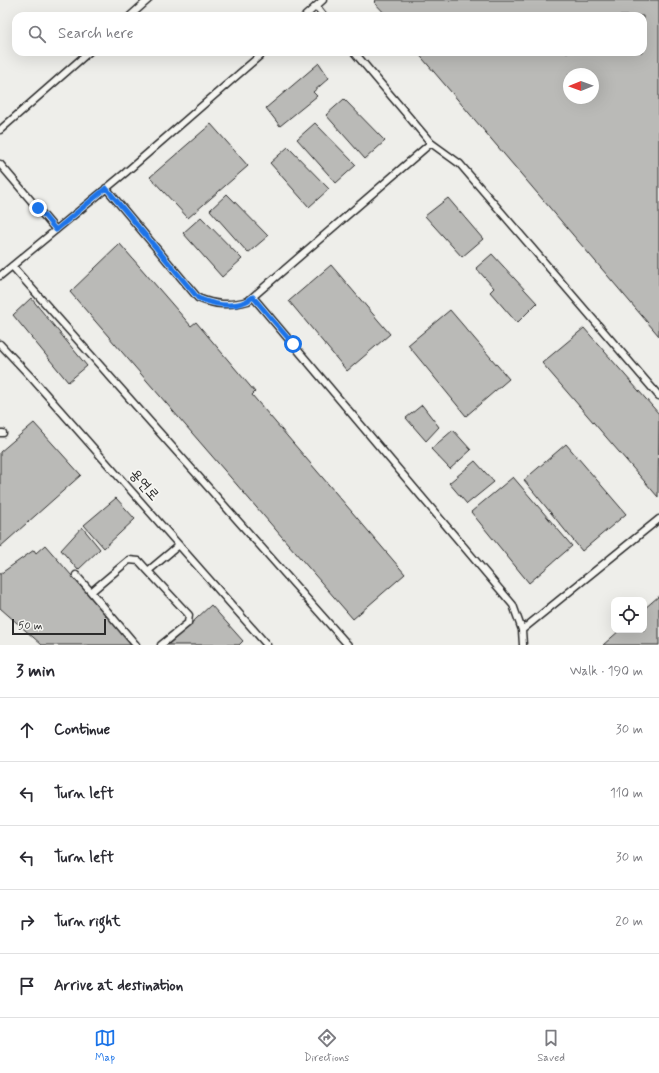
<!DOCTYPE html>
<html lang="en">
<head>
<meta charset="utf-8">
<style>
  body { margin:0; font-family:Mynerve,"Poor Story",sans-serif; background:#f2f2f3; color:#2b2b33 }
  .controls { position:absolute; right:12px; bottom:12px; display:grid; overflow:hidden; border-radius:8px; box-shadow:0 4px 16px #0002 }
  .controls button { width:36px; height:36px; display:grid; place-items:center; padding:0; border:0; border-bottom:1px solid #e1e1e2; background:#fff; color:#2b2b33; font:20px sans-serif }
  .compass { position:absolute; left:563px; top:68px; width:36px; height:36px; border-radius:50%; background:#fff; box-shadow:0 4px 16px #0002; rotate:269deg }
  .scale { position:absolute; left:12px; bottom:10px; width:94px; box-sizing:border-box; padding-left:4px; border:2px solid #2b2b2b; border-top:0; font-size:11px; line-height:14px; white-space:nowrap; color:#2b2b2b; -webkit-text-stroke:3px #f6f6f2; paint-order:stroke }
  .stop { position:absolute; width:12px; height:12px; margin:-9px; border:3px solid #1a73e8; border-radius:50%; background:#fff }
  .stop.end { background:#1a73e8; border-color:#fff; box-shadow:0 1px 4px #0008 }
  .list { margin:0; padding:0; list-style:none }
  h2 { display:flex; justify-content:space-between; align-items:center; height:52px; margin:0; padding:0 16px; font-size:17px }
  h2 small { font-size:13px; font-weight:400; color:#7c7c81 }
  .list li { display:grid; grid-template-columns:26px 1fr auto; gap:12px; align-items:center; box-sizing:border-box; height:64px; padding:0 16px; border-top:1px solid #e1e1e2 }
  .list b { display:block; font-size:15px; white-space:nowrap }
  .list em { font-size:13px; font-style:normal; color:#7c7c81 }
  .icon { flex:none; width:22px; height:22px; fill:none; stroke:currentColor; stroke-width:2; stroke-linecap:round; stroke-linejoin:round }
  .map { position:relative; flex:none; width:659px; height:645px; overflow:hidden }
  .search { position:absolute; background:#fff; box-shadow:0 4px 16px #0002; left:12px; right:12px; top:12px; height:44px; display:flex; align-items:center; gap:10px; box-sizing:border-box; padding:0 14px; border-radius:12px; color:#7c7c81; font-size:15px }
  .sheet { height:372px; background:#fff }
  nav { display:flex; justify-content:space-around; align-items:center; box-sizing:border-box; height:56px; border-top:1px solid #e1e1e2; background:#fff; font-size:11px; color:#7c7c81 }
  nav a { display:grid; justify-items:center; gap:2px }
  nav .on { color:#1a73e8 }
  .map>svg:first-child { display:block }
</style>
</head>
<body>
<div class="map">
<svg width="659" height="645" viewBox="0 0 659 645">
  <rect width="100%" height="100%" fill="#eeeeea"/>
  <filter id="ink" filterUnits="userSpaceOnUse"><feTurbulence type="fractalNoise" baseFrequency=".025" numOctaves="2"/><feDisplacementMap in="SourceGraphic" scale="8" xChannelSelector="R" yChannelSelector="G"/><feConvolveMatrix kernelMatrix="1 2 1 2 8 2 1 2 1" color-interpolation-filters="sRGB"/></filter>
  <g filter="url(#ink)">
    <path fill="#babab7" stroke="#2b2b2b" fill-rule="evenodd" d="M376 0H659V336L417 52H643V16H387L374 2ZM569 74H593V98H569Z
      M319 63 329 78 313 92 317 96 280 126 266 108Z
      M344 99 385 141 365 159 326 115Z
      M315 123 356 165 336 183 297 139Z
      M211 124 248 166 188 218 150 177Z
      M288 147 329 189 309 207 270 163Z
      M227 194 268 236 248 253 210 210Z
      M448 198 483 239 462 257 425 216Z
      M201 217 242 259 222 277 183 233Z
      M120 244 191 326 196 322 255 392 252 395 405 574 353 619 70 292Z
      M492 254 537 303 517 323 490 292 494 288 476 268Z
      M331 265 390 334 347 371 289 301Z
      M31 298 87 366 68 382 13 315Z
      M450 310 509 379 466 416 408 345Z
      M584 328 659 414 658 497 542 363Z
      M422 405 439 427 426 441 406 418Z
      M34 423 81 475 0 547V452Z
      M453 430 471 450 450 469 431 449Z
      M566 444 626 514 582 551 524 480Z
      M475 461 494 482 467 504 449 483Z
      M513 477 572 546 529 583 471 512Z
      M116 498 135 519 104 548 84 525Z
      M82 527 100 549 78 570 61 550Z
      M45 545 132 645H42L0 608V574L34 550 36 553Z
      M659 596V645H603L620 630H644V609Z
      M211 605 243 641 239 645H168Z"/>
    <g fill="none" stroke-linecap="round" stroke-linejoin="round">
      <defs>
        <path id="lane" d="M316 6 324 16
          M130 16 148 0
          M305 16 323 0
          M0 130 89 52
          M431 143 460 164 659 396
          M0 164 56 230
          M106 188 198 298C215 305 229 306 248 301L431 143 354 52
          M12 266 348 645
          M0 276 125 173 264 52
          M253 297 513 605 522 630 523 645
          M0 344 30 376 267 645
          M0 433H3
          M148 571 189 615 188 623 161 645
          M76 575 91 592 129 560 139 561 148 571 179 545
          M91 592 136 645
          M522 630 659 519"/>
      </defs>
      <use href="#lane" stroke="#2b2b2b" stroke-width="9"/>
      <use href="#lane" stroke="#f6f6f2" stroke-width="6"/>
    </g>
  </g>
  <g fill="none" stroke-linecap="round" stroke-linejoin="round" filter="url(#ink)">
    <path stroke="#1a73e8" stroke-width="5" d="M38 208 56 230 106 188 198 298C215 305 237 310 253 297L293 344"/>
  </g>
  <g text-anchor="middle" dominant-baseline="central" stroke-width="3.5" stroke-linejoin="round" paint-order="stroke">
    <g font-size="15" fill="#2b2b2b" stroke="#f6f6f2">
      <text transform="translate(144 485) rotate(49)">용연로</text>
    </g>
  </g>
</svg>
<div class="controls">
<button><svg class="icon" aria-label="locate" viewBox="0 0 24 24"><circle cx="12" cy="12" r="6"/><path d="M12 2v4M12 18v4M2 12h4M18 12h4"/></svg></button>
</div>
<svg class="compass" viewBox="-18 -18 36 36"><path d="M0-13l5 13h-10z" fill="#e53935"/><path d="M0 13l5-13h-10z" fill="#7c7c81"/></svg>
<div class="scale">50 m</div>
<div class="stop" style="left:293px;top:344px"></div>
<div class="stop end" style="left:38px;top:208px"></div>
<div class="search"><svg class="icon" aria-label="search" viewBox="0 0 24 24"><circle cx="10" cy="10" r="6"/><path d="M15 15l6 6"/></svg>Search here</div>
</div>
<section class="sheet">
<h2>3 min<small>Walk · 190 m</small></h2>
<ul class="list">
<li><svg class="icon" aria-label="ahead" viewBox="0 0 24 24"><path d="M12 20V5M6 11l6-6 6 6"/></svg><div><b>Continue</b></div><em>30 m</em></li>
<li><svg class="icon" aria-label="left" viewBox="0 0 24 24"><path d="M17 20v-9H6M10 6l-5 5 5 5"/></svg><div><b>Turn left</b></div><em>110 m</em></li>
<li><svg class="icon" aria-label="left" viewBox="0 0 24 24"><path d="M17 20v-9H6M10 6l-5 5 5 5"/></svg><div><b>Turn left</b></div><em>30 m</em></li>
<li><svg class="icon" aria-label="right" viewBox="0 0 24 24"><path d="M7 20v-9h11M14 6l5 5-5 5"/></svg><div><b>Turn right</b></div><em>20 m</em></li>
<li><svg class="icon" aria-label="arrive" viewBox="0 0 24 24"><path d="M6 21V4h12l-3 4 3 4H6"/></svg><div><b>Arrive at destination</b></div></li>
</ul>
</section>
<nav>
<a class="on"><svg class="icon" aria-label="map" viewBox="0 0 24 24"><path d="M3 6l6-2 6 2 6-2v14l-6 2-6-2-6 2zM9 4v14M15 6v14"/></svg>Map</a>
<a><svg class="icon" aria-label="directions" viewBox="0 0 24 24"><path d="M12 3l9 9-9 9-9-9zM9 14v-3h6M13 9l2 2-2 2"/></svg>Directions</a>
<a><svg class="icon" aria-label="saved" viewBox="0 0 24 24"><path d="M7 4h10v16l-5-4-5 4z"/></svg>Saved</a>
</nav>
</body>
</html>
